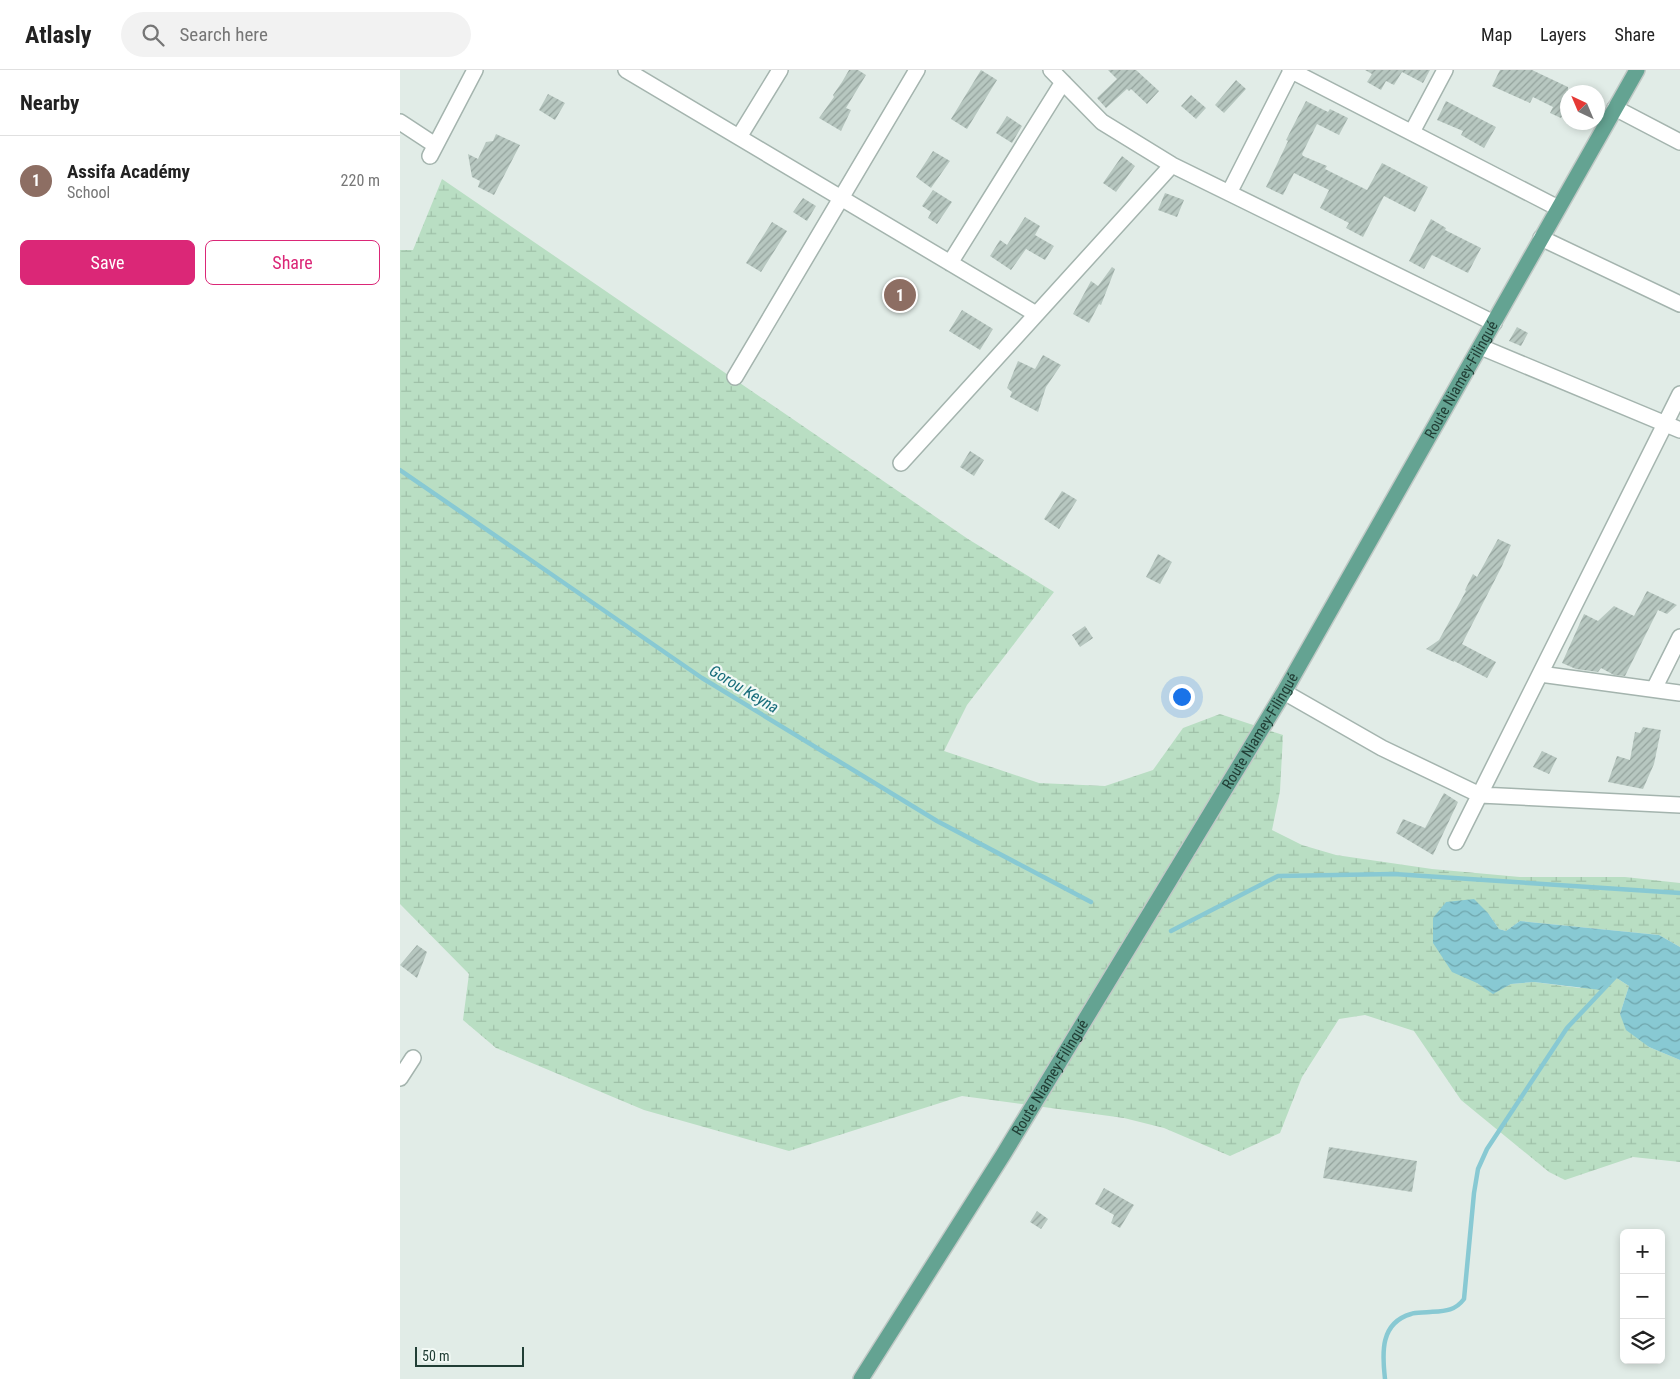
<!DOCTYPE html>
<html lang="en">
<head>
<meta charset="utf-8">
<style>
  body { margin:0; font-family:"Roboto Condensed",sans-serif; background:#f2f2f2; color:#222 }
  .controls { position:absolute; right:15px; bottom:15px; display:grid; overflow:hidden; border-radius:8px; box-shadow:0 2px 8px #0003 }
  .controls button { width:45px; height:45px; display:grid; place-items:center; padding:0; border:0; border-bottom:1px solid #e0e0e0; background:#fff; color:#222; font:25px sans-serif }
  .compass { position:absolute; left:1160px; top:15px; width:45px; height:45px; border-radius:50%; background:#fff; box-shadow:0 2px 8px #0003; rotate:316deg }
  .scale { position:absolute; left:15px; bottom:12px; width:109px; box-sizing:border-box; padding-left:5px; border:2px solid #213e35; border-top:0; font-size:14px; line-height:18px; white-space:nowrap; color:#213e35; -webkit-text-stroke:4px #f2f9f5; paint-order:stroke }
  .you { position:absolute; left:781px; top:626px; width:18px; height:18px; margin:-12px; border:4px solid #fff; border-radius:50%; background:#1a73e8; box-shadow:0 0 0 8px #1a73e833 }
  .badge { display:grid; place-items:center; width:32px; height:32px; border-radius:50%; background:#db2777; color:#fff; font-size:16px; font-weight:700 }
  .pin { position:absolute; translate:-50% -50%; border:2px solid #fff; box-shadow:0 1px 5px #0006 }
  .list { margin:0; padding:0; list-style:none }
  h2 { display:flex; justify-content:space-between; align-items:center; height:65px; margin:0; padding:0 20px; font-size:21px }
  h2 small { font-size:16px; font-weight:400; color:#767676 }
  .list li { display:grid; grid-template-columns:32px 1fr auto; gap:15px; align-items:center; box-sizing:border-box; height:90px; padding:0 20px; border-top:1px solid #e0e0e0 }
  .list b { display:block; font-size:19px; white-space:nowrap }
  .list p { margin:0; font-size:16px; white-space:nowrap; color:#767676 }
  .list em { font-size:16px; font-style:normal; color:#767676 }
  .actions { display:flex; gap:10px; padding:15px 20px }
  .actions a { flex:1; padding:11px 0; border:1px solid #db2777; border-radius:8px; text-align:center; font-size:18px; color:#db2777 }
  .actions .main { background:#db2777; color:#fff }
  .icon { flex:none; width:28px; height:28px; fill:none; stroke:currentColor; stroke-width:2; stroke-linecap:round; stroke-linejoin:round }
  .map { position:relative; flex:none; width:1280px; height:1309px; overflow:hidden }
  header { display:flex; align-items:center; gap:30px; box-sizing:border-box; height:70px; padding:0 25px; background:#fff; border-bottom:1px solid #e0e0e0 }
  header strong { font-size:24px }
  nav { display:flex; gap:28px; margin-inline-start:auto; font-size:18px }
  .search { width:350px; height:45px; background:#f2f2f2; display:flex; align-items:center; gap:12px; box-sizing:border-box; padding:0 18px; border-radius:28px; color:#767676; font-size:19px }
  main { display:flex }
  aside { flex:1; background:#fff }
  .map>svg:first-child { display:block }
</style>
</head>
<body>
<header>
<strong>Atlasly</strong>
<div class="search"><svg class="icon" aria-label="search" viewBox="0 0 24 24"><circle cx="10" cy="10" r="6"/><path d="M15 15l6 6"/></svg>Search here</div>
<nav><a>Map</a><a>Layers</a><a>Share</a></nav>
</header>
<main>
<aside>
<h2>Nearby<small></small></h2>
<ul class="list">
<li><span class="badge" style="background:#8d6e63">1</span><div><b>Assifa Académy</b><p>School</p></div><em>220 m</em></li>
</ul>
<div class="actions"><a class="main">Save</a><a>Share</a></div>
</aside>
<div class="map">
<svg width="1280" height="1309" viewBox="0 0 1280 1309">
  <defs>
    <pattern id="wetland-marsh" width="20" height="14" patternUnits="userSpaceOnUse" patternTransform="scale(1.25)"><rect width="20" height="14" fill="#b9dec3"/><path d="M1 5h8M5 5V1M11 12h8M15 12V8" fill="none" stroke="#9fc0a8"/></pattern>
    <pattern id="water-waves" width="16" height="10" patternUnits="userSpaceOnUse" patternTransform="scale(1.25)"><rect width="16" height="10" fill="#88c9d3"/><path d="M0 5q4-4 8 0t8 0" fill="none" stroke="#6fa5ac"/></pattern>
    <pattern id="building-hatch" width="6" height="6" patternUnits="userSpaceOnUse" patternTransform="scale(1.25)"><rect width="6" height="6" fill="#b7c7c0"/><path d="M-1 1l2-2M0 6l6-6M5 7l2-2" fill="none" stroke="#94a39d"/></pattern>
  </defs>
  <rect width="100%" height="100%" fill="#e1ece7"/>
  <path fill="url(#wetland-marsh)" d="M42 109 568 469 654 522 567 635 544 681 639 713 705 716 753 700 783 658 820 644 883 665 880 721 872 760 902 775 936 785 1032 799 1120 807H1225L1280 813V877L1259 865 1120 851 1106 861 1099 859 1088 843 1077 913 1093 923 1111 914 1134 912 1180 918 1215 907 1229 916 1220 944 1249 977 1280 990V1092L1233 1087 1165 1110 1149 1102 1061 1030 1014 961 965 945 939 949 902 1007 880 1063 830 1086 764 1058 724 1048 562 1026 389 1081 244 1040 96 978 63 950 69 904 0 834V180H13Z"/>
  <path fill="url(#water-waves)" d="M1074 829 1088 843 1099 859 1106 861 1120 851 1259 865 1280 877V990L1249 977 1226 960 1220 944 1229 916 1215 907 1201 920 1134 912 1111 914 1093 924 1077 913 1052 902 1033 873V848L1046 832Z"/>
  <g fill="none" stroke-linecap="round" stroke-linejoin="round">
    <path stroke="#88c9d3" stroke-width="4.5" d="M0 400 302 608 537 751 691 832
      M771 861 878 806 994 804 1280 823
      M985 1309C982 1283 980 1253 1011 1244 1016 1242 1024 1243 1030 1242 1045 1241 1055 1241 1064 1229L1074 1123 1078 1099 1087 1079 1167 958 1215 907"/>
  </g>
  <path fill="url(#building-hatch)" d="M449 0H458L466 5 446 38 451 40 441 61 419 48 434 27 433 25 442 12Z
    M581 0 597 10 567 59 551 49Z
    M708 0H736L759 21 747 34 731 19 729 21 727 19 706 38 697 28 717 9Z
    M965 0H1030L1023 13 1002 2 994 15 986 11 981 20 967 12 972 4Z
    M1100 0H1132L1168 17V36L1161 48 1150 43 1153 37 1133 27 1130 33 1092 16Z
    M836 10 846 19 824 43 815 35Z
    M148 24 165 33 155 50 139 40Z
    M791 25 806 38 796 49 781 36Z
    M906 31 928 42 930 39 948 48 939 65 917 54 902 84 903 86 927 96 925 99 967 120 982 93 1011 108 1028 117 1015 142 984 126 963 167 946 158 949 153 920 138 929 120 894 103 883 125 866 117 888 71 886 70Z
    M1046 31 1096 57 1084 78 1061 65 1063 61 1037 50Z
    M607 46 622 56 612 73 596 63Z
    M96 64 120 75 94 125 78 117 80 111 72 107 68 84 78 89 86 72 93 71Z
    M533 81 550 91 531 118 516 107Z
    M722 86 735 96 716 122 703 113Z
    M533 120 552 132 537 154 528 148 531 142 522 136Z
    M765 123 784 130 777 147 758 140Z
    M403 128 416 136 407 151 393 142Z
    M625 147 640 156 635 165 654 176 645 190 626 179 611 200 590 186 600 170 607 175Z
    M1031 149 1046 158 1045 160 1081 178 1068 203 1032 185 1024 199 1009 191Z
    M372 152 387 161 361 202 346 193Z
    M712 197 715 199 701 235 699 234 689 253 673 244 691 211 698 216Z
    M562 240 593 259 580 280 549 261Z
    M1117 257 1128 263 1121 276 1109 271Z
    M643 285 661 295 646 317 638 342 610 327 612 322 607 318 618 291 635 299Z
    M570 381 584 390 574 406 560 397Z
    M662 421 677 430 659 459 644 449Z
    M1098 469 1111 475 1102 496 1062 574 1096 592 1087 608 1054 591V592L1026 579 1039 570 1066 521 1065 520 1073 504 1077 507Z
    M758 484 772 492 760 514 746 507Z
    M1247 521 1277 535 1267 544 1258 540 1225 606 1214 605 1201 598 1198 602 1176 599 1162 593 1184 544 1198 551 1214 536 1234 546Z
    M685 556 693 568 680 577 672 565Z
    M1243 657 1261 660 1254 694 1243 719 1208 712 1217 686 1230 690 1235 662 1240 663Z
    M1142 681 1157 688 1149 704 1133 697Z
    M1044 723 1058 732 1033 785 996 763 1003 749 1025 758Z
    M17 875 27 882 17 908 0 895Z
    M929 1077 1017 1091 1012 1122 923 1108Z
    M704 1118 734 1135 720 1158 711 1153 714 1145 695 1134Z
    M637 1141 648 1149 641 1159 630 1152Z"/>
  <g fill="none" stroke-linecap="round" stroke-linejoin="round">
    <defs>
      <path id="street" d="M226 0 636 244
        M651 0 702 52 772 95 1094 253
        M890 0 1158 138
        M1215 38 1280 72
        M0 52 35 75
        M1012 62 1045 0
        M339 67 380 0
        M30 86 75 0
        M829 123 891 1
        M1141 168 1280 234
        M550 193 663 12
        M1081 277 1280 360
        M335 307 517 0
        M501 393 772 95
        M1140 604 1280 623
        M1254 619 1280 567
        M884 622 982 678 1080 725 1280 735
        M1056 772 1280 324
        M0 1008 13 988"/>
      <g id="primary">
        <path id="s1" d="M461 1309 603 1085 884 622 1237 0"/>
      </g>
    </defs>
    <use href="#street" stroke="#a4b4ae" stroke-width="18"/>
    <use href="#primary" stroke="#c1c9c6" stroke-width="18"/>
    <use href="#street" stroke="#fff" stroke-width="15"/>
    <use href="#primary" stroke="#64a392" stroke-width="15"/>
  </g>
  <g text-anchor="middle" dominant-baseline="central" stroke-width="4.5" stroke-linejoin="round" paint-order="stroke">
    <g font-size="15" fill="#213e35" stroke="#f2f9f5">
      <text stroke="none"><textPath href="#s1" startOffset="1166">Route Niamey-Filingué</textPath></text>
      <text stroke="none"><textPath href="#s1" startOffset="761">Route Niamey-Filingué</textPath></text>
      <text stroke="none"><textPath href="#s1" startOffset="356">Route Niamey-Filingué</textPath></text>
    </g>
    <g font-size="16" font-style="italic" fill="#196d7b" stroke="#f2f9f5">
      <text transform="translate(344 619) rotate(31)">Gorou Keyna</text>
    </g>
  </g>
</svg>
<div class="controls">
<button>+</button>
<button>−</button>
<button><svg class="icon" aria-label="layers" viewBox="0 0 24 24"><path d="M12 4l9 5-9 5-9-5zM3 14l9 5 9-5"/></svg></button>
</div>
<svg class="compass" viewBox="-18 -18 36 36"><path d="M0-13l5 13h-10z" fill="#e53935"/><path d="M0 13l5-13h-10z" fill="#767676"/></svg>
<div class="scale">50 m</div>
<div class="you"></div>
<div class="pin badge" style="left:500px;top:225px;background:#8d6e63">1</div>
</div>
</main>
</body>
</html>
